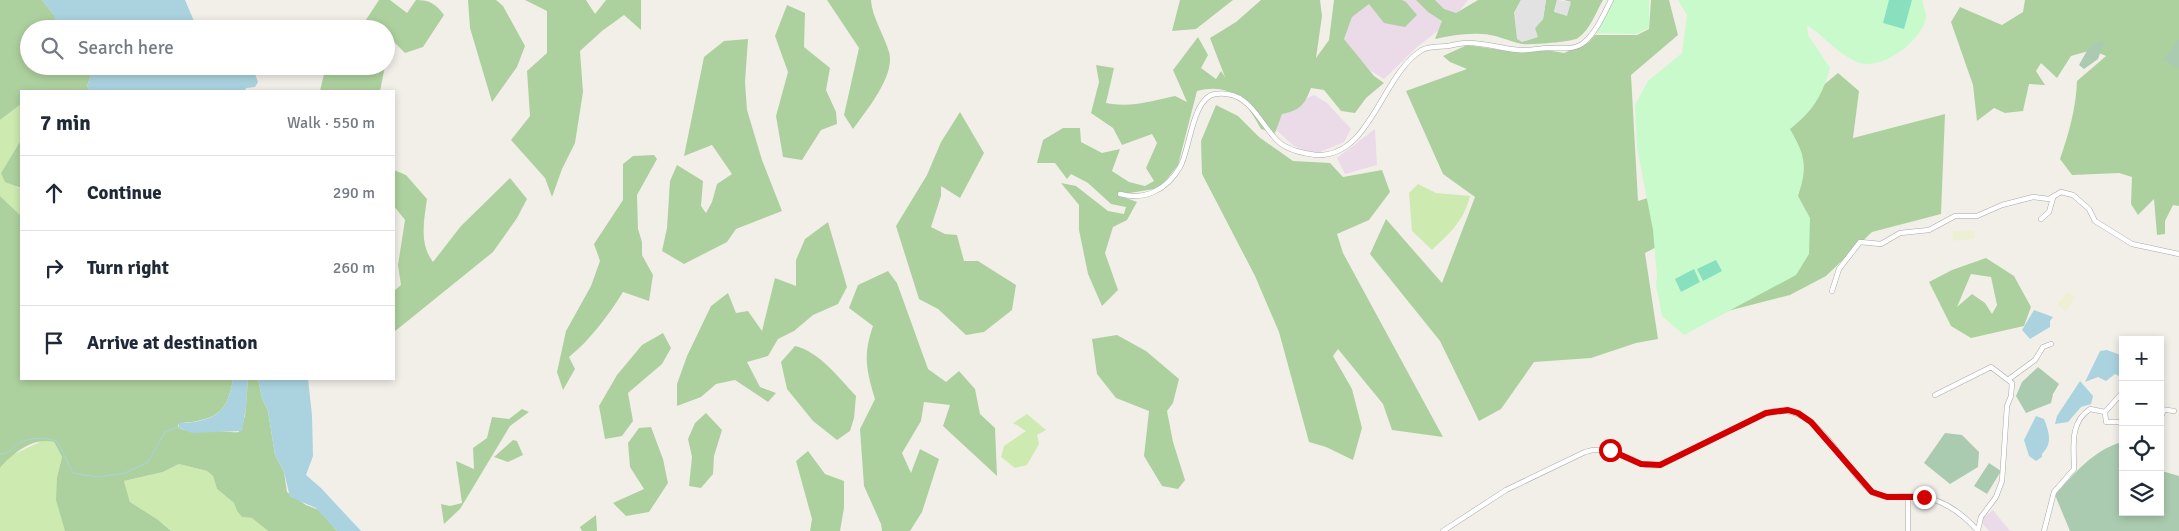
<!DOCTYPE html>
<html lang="en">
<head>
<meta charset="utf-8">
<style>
  body { margin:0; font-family:Signika,sans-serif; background:#f2f2f3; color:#1f2937 }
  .controls { position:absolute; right:15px; bottom:15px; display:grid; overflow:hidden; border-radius:0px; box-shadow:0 2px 8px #0003 }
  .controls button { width:45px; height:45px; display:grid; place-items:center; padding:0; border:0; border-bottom:1px solid #e0e1e3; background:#fff; color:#1f2937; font:25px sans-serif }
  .stop { position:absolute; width:15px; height:15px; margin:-11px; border:4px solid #d40000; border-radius:50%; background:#fff }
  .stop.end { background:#d40000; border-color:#fff; box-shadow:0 1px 5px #0008 }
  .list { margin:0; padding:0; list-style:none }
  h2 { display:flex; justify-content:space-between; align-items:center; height:65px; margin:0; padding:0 20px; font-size:21px }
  h2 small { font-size:16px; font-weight:400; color:#747a83 }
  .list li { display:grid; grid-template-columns:32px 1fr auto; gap:15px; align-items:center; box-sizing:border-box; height:75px; padding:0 20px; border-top:1px solid #e0e1e3 }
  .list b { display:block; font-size:19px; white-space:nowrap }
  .list em { font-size:16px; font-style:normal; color:#747a83 }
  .icon { flex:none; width:28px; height:28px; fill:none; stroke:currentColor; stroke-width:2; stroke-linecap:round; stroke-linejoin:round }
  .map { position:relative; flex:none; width:2179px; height:531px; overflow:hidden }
  .search { position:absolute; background:#fff; box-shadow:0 2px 8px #0003; left:20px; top:20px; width:375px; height:55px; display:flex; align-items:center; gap:12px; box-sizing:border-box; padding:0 18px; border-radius:28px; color:#747a83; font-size:19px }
  .panel { position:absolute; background:#fff; box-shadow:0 2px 8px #0003; left:20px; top:90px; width:375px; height:290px; border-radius:0px }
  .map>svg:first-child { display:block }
</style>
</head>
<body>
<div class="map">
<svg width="2179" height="531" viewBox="0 0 2179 531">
  <rect width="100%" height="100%" fill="#f2efe9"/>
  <path fill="#ebdbe8" d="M1342 0H1468L1452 20 1417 47 1384 79 1345 55Z
    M1314 95 1327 103 1351 129 1344 142 1315 154 1294 146 1273 127 1278 112Z
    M1375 129 1377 165 1345 174 1337 158Z
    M1993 510 2010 531H1989L1980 521Z"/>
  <path fill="#eef0d5" d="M1974 230 1975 239 1953 241 1952 231Z
    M2068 291 2076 298 2066 312 2057 305Z"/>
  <path fill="#cdebb0" d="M21 104V140L1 173 18 188H21V216L0 196V120Z
    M1418 184 1436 193 1470 196C1464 221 1450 233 1432 250L1412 231 1409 193Z
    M1027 414 1046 430 1037 435 1039 444 1027 465 1015 468 1001 457 1004 446 1026 431 1013 423Z
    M44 440 54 442 62 457 57 477 65 531H0V468L10 456Z
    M179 464 207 471 213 476 217 489 234 503 237 511 242 517 252 518 268 531H171L157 519 130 502 124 481 163 472Z"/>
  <path fill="#add19e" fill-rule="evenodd" d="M0 0H42L54 15V29H29V66H89L91 75 87 86 90 91H21V104L0 120Z
    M379 0H390L407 13 416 0C430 0 436 4 444 15L423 47 405 53 393 41 386 51V29H360Z
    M468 0H496L503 6 525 46 517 67 492 102 470 28Z
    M525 0H586L595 14 606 0H641V30L624 15 602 31 580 51 583 92 575 143 562 169 552 197 545 178 511 140 530 116 527 71 547 53V11Z
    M827 0H871C872 17 884 35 889 52 896 75 866 111 853 129L844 115 859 48Z
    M1180 0H1233L1196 29 1172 31Z
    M1261 0H1320L1322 16 1316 58 1329 40 1334 0H1402L1406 2 1417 15 1405 27 1384 23 1369 4 1352 17 1344 39 1374 76 1384 83 1366 98 1355 113 1341 111 1324 90 1311 88C1304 106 1300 110 1282 114L1275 133 1261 129C1246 101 1232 82 1197 91L1178 165 1160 188 1118 195 1137 202 1127 220 1113 227 1105 253 1118 290 1102 306 1088 274 1079 230V205L1061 183 1076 186 1108 211 1124 214 1126 207 1111 204 1088 183 1071 174 1067 179 1055 163H1037L1043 140 1063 128H1080L1081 142 1102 153 1120 149 1112 171 1129 182 1145 186 1154 181 1146 168 1157 143 1152 134 1122 145 1113 128 1091 113 1099 82 1096 65 1114 68 1106 103C1130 108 1151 101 1175 96L1187 102 1173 70 1198 37 1208 55 1201 68 1216 79 1221 71 1225 77 1210 38 1236 22Z
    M1416 0H1435L1444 9 1456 13 1478 0H1521L1514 13 1535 28 1543 19 1546 0H1557L1554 12 1571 2 1564 0H1603C1596 12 1590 30 1578 38 1573 42 1528 45 1522 44 1508 41 1495 34 1481 34 1465 33 1450 36 1435 39L1442 21 1428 12Z
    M1651 0H1669L1678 35 1631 75 1638 201 1696 183 1774 126 1838 73 1859 91 1853 138 1945 114 1941 214 1872 232 1826 276 1790 295 1685 322 1708 220 1645 253 1658 339 1636 343 1591 358 1534 362 1501 409 1479 421 1440 341 1370 254 1386 219 1442 283 1475 197 1443 174 1406 91 1467 69 1450 62 1443 56 1467 45 1521 53 1546 50 1564 53 1589 42 1595 35H1637L1649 29Z
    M2025 0H2179V206L2173 205 2165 221V234L2157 235 2154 199 2138 215 2131 204 2132 177 2119 173 2072 175 2060 159C2069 133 2076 108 2077 81L2106 56 2092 50 2071 56 2057 78 2041 63 2036 71 2045 85 2029 84 2023 111 2005 113 1994 108 1977 121 1973 85 1951 22 1960 7 2002 25 2023 12Z
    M787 5 805 13 804 47 830 68 826 90 836 112 837 124 821 130 802 160 783 157 776 116 788 72 775 36Z
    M748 39 745 82 747 110 762 160 782 211 736 229 727 242 684 264 662 251 667 228 670 181 677 165 703 181 701 206 706 213 712 202 717 184 732 174 712 145 684 156 704 57 724 41Z
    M346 66H385L380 91H320L324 74 348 68Z
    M1216 105 1238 116 1259 137 1293 161 1330 163 1343 177 1382 170 1390 192 1369 220 1337 234 1343 253 1443 437 1392 430 1383 404 1338 349 1333 356 1352 389 1362 428 1353 460 1326 447 1309 442 1279 332 1255 276 1202 174 1201 141Z
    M960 112 984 153 960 198 941 186V196L931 227 945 234 957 235 964 261H978L1016 285 1012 310 984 332 966 335 938 309 919 299 896 226 927 175 941 142Z
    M21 140V188L5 182 1 173Z
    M654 155 657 159 637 195 638 229 642 242V255L653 275 649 301 623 292C608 316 591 339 569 357L575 369 563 390 557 372 566 331 591 286 600 261 594 244 623 200V164L633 156Z
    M394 170 406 175 427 199C424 221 419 243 433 262L461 226 510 178 527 199 517 218 493 252 394 332V291L401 285 398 265 405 220 394 206Z
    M0 196 21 216V379H233C229 402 223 417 197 421 190 423 184 421 178 425L179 428C192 434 202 430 215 431 223 431 231 433 239 432L245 416 248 379H258L262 398 268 411 275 455 284 472 287 492 306 505 319 510 337 531H268L252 518 242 517 237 511 234 503 217 489 213 476 207 471 179 464 163 472 124 481 130 502 157 519 171 531H65L56 500 57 477 62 457 54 442C33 437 13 453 0 468Z
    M828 222 847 287 838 304 813 315 794 331 778 339 768 356 747 362 760 387 776 393 768 402 735 380 716 384 701 397 677 406V384L687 356 711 306 728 293 736 313 748 311 762 331 775 278 796 286V260L805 239Z
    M1986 258 2014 276 2031 307 2024 326 1971 338 1951 326 1929 282 1952 270ZM1971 274 1991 277 1997 305 1992 314 1985 303 1972 294 1957 307Z
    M888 271 897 283 928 369 946 382 959 371 975 389 980 414 995 428 997 476 943 426 950 405 924 402 921 421 902 453 911 473 920 449 939 459 922 512 910 531H882L881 524 864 486 860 429 875 399C866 369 863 355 873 326L849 308 858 285Z
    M663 333 671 348 662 364 628 393 633 421 622 436 605 439 599 406 617 375 642 345Z
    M1117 335 1146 351 1179 379 1173 403 1167 411 1173 442 1185 480 1178 489 1162 486 1144 456 1149 411 1116 398 1097 374 1092 339Z
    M795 346C820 352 838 377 856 396L854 418 850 431 837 440 813 421 787 389 781 362Z
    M522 409 529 412 510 426 460 509 444 524 441 504 450 506 462 503 456 461 474 469 473 448 487 438 492 417 509 419Z
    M706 413 722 430 714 456 713 474 701 488 689 486 692 457 688 439 695 423Z
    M651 427 663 459 668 483 649 512 626 516 613 503 644 489 630 467 628 443 639 428Z
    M513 440 517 441 523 455 508 462 494 457Z
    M808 451 825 474 844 481V508L840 531H810L812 519 796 461Z
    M596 515 597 531H582L580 527Z"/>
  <path fill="#aacbaf" d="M2178 40H2179V68L2163 60Z
    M2100 41 2104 42 2098 59 2084 69 2079 65 2089 47Z
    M2038 367 2059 384 2053 394 2051 403 2026 413 2016 396 2022 382Z
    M1945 433 1962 435 1979 452 1978 467 1950 484 1924 463Z
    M2123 442V512H2160V464L2162 471 2179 476V531H2070L2055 495C2073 475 2095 448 2123 442Z
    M1989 463 2001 471 1987 494 1974 486Z"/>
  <path fill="#c8facc" d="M1612 0H1649V28L1636 34 1594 33Z
    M1678 0H1922C1923 6 1927 13 1926 19 1920 42 1881 72 1857 62 1838 54 1824 36 1807 25L1808 35 1830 68C1822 96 1813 111 1790 129 1805 155 1808 166 1798 196L1810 218 1809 254 1796 275 1684 335 1662 316 1656 285 1657 276 1653 230 1637 148 1635 105 1648 81 1682 53 1687 15Z"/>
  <path fill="#88e0be" d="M1889 0H1912L1904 29 1883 23Z
    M1716 260 1722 271 1703 281 1697 269Z
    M1694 269 1700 282 1681 292 1675 279Z"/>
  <path fill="#e2e2e2" d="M1521 0H1546L1543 19 1535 28 1538 37 1522 42 1517 39 1514 13Z
    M1557 0 1571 2 1567 16 1554 12Z"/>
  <path fill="#aad3df" d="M42 0H185L194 21 200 29H54V15Z
    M89 66H252L258 82 255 87 246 88 245 91H90L87 86 91 75Z
    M2034 310 2053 317 2050 321V327L2030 339 2022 330Z
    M2107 350 2123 356V378L2115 374 2106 381 2098 377 2085 382 2100 351Z
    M233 379H248L246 407 242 431 192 433 179 428V423C185 422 192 423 199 421 224 416 229 401 233 379Z
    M258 379H308L312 415 313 456 306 475 321 488 361 531H337L316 508 290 497 284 472 275 455 268 411 262 398Z
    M2080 381 2093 396 2091 404 2081 407 2068 422 2055 424 2057 416Z
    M2036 416 2044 419C2049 432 2053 443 2042 454V457L2036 461 2029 456 2024 440Z"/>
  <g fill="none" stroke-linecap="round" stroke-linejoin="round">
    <path stroke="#aad3df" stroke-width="1" d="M0 454C13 453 11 447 21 442 32 437 45 438 57 441L73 473 97 477 125 473 148 462 165 432 178 427"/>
    <defs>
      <path id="minor" d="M1120 194C1146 201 1167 189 1180 167 1190 150 1192 98 1215 94 1251 89 1259 125 1280 143 1288 150 1306 154 1316 155 1371 158 1381 75 1422 50 1429 46 1440 47 1448 46 1454 45 1460 43 1466 43 1484 42 1501 49 1519 50 1528 51 1539 48 1549 48 1559 48 1573 50 1582 44 1595 35 1604 14 1611 0
        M2041 219 2049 212 2053 198
        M1832 291 1839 269 1860 242 1881 244 1900 233 1929 230 1955 216H1977L2002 205 2033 197 2049 199 2061 192 2073 195 2089 209 2095 221 2132 244 2179 254
        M2009 379 2035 360 2043 347 2051 344
        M1935 395 1991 367 2012 383 2011 396 2007 406 2002 481 1996 497 1981 517 1978 530
        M2160 409 2174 411
        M2105 412 2106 422H2123
        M2160 419 2164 410
        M1908 496V531
        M1443 531 1506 490 1585 452C1617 442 1632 470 1660 465L1766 413C1815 396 1840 466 1872 492 1885 500 1900 495 1914 496 1940 497 1962 513 1978 531
        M2044 531 2054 492 2074 469C2074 447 2069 423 2090 409L2105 412 2121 394H2123"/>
    </defs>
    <use href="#minor" stroke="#a9a9a9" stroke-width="5.5"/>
    <use href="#minor" stroke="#fff" stroke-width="4.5"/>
  </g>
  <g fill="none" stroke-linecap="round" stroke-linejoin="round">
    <path stroke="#d40000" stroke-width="6" d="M1610 450 1641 464 1660 465 1766 413 1788 410 1798 413 1811 422 1872 492 1887 497H1924"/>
  </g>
</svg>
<div class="controls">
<button>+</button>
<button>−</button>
<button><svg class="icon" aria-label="locate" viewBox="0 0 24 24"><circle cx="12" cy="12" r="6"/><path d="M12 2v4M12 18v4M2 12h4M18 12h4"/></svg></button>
<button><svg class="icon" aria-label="layers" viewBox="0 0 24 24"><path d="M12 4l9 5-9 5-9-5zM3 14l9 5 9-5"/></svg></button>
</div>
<div class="stop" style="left:1610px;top:450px"></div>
<div class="stop end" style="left:1924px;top:497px"></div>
<div class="search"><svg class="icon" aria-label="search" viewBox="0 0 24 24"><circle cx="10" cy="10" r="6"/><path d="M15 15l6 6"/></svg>Search here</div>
<section class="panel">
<h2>7 min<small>Walk · 550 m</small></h2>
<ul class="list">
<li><svg class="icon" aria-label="ahead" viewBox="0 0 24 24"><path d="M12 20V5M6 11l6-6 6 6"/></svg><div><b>Continue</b></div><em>290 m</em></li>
<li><svg class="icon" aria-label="right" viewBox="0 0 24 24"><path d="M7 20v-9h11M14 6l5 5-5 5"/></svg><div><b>Turn right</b></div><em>260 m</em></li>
<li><svg class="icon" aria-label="arrive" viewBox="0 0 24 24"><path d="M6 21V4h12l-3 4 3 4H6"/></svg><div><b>Arrive at destination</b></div></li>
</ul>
</section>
</div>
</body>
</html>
